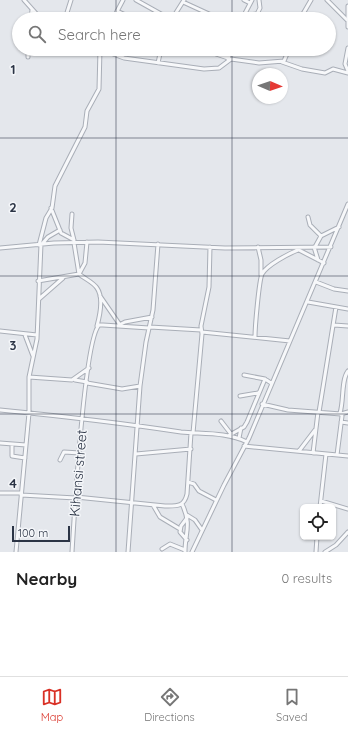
<!DOCTYPE html>
<html lang="en">
<head>
<meta charset="utf-8">
<style>
  body { margin:0; font-family:Quicksand,sans-serif; background:#f6f6f6; color:#222 }
  .controls { position:absolute; right:12px; bottom:12px; display:grid; overflow:hidden; border-radius:6px; box-shadow:0 1px 3px #0004 }
  .controls button { width:36px; height:36px; display:grid; place-items:center; padding:0; border:0; border-bottom:1px solid #e0e0e0; background:#fff; color:#222; font:20px sans-serif }
  .compass { position:absolute; left:252px; top:68px; width:36px; height:36px; border-radius:50%; background:#fff; box-shadow:0 1px 3px #0004; rotate:92deg }
  .scale { position:absolute; left:12px; bottom:10px; width:58px; box-sizing:border-box; padding-left:4px; border:2px solid #2b3445; border-top:0; font-size:11px; line-height:14px; white-space:nowrap; color:#2b3445; -webkit-text-stroke:3px #f4f6f9; paint-order:stroke }
  .list { margin:0; padding:0; list-style:none }
  h2 { display:flex; justify-content:space-between; align-items:center; height:52px; margin:0; padding:0 16px; font-size:17px }
  h2 small { font-size:13px; font-weight:400; color:#767676 }
  .icon { flex:none; width:22px; height:22px; fill:none; stroke:currentColor; stroke-width:2; stroke-linecap:round; stroke-linejoin:round }
  .map { position:relative; flex:none; width:348px; height:552px; overflow:hidden }
  .search { position:absolute; background:#fff; box-shadow:0 1px 3px #0004; left:12px; right:12px; top:12px; height:44px; display:flex; align-items:center; gap:10px; box-sizing:border-box; padding:0 14px; border-radius:22px; color:#767676; font-size:15px }
  .sheet { height:124px; background:#fff }
  nav { display:flex; justify-content:space-around; align-items:center; box-sizing:border-box; height:56px; border-top:1px solid #e0e0e0; background:#fff; font-size:11px; color:#767676 }
  nav a { display:grid; justify-items:center; gap:2px }
  nav .on { color:#d93025 }
  .map>svg:first-child { display:block }
</style>
</head>
<body>
<div class="map">
<svg width="348" height="552" viewBox="0 0 348 552">
  <rect width="100%" height="100%" fill="#e4e7ec"/>
  <g fill="none" stroke-linecap="round" stroke-linejoin="round">
    <defs>
      <path id="street" d="M24 0 41 19
        M136 0 170 19
        M244 0 250 3
        M327 0 348 21
        M183 2 220 19
        M348 6V27
        M117 11 134 19
        M243 16 257 14 260 8 259 0
        M31 19 32 10
        M65 19 71 0
        M113 19 123 0
        M172 19 184 0
        M242 19 252 0
        M300 19 311 0
        M348 48 345 64 348 71
        M28 49V57
        M100 49 124 58 204 69 219 68 231 59 259 63 284 61 289 49
        M211 49 216 54 228 58
        M228 59 231 49
        M282 62 302 69 325 73 333 69 348 73
        M158 63 161 49
        M51 208 61 233 74 240
        M72 214 71 228 74 240
        M308 217 310 225 321 236
        M74 243 79 274C85 279 93 282 97 288 104 298 100 315 97 326
        M42 244 48 237 60 230
        M39 245 46 218 52 208 55 186 85 127 87 111 99 89 100 49
        M258 247 261 260V275
        M314 247 318 260
        M315 247 321 236 339 227
        M0 248 54 243 98 242 225 248 331 247
        M297 249 324 263
        M38 281 79 274 85 263 87 242
        M316 282 334 289 348 291
        M100 296 120 325
        M39 299 63 278
        M308 302 348 309
        M119 325 125 322 152 317
        M334 325 348 326
        M150 327 201 330
        M0 331 37 335
        M202 332 290 341
        M25 335 33 356
        M255 337C255 327 259 281 262 274 267 265 288 254 298 250
        M244 375 265 379 271 383
        M29 377 72 380 89 368
        M75 380 87 382
        M87 383 122 389 140 386
        M240 396 258 393
        M262 404 288 410 341 414 342 416 337 455
        M0 410C61 416 121 423 181 432 203 434 227 432 247 442
        M319 412 336 307
        M340 413C344 401 341 380 348 371
        M341 414 348 412
        M221 421 231 434
        M341 422 348 423
        M193 433 202 334 201 326 209 287 210 247
        M228 436 244 427 247 422 265 379
        M239 438 241 428
        M0 443 26 445
        M12 444V456L25 458
        M244 446 348 456
        M299 451 315 430
        M313 453 318 412
        M136 454 191 449
        M60 460 64 452 80 453
        M188 482 194 484 199 491 216 500
        M0 493H21
        M21 495 76 498
        M76 497 165 506C177 506 184 507 187 494L191 433
        M321 501 348 509
        M182 504C192 525 185 532 185 552
        M153 505 160 517 180 529
        M320 507 326 454
        M187 515 195 520 202 530
        M187 518 181 526 180 532 187 540
        M162 549 170 544 185 550
        M16 552 29 413V377L37 339 41 244
        M72 552C74 520 84 341 99 325H103L149 328
        M128 552 140 386 146 342 153 310 158 244
        M192 552 224 485 249 438 348 204
        M316 552 317 537
        M325 552 336 545 348 532"/>
    </defs>
    <use href="#street" stroke="#a9aeb7" stroke-width="5"/>
    <use href="#street" stroke="#f7f8fa" stroke-width="3"/>
  </g>
  <path fill="none" stroke="#2b3445" stroke-width="1" stroke-opacity="0.55" d="M116 0V19M232 0V19M116 49V552M232 49V552M0 138H348M0 276H348M0 414H348"/>
  <g text-anchor="middle" dominant-baseline="central" stroke-width="3" stroke-linejoin="round" paint-order="stroke">
    <g font-size="14" fill="#2b3445" stroke="#f4f6f9">
      <text transform="translate(78 473) rotate(-85)">Kihansi street</text>
    </g>
  </g>
  <g font-size="13" text-anchor="middle" font-weight="bold" fill="#2b3445" stroke="#f4f6f9" stroke-width="3" stroke-linejoin="round" paint-order="stroke">
    <text x="13" y="74">1</text>
    <text x="13" y="212">2</text>
    <text x="13" y="350">3</text>
    <text x="13" y="488">4</text>
  </g>
</svg>
<div class="controls">
<button><svg class="icon" aria-label="locate" viewBox="0 0 24 24"><circle cx="12" cy="12" r="6"/><path d="M12 2v4M12 18v4M2 12h4M18 12h4"/></svg></button>
</div>
<svg class="compass" viewBox="-18 -18 36 36"><path d="M0-13l5 13h-10z" fill="#e53935"/><path d="M0 13l5-13h-10z" fill="#767676"/></svg>
<div class="scale">100 m</div>
<div class="search"><svg class="icon" aria-label="search" viewBox="0 0 24 24"><circle cx="10" cy="10" r="6"/><path d="M15 15l6 6"/></svg>Search here</div>
</div>
<section class="sheet">
<h2>Nearby<small>0 results</small></h2>
<ul class="list">
</ul>
</section>
<nav>
<a class="on"><svg class="icon" aria-label="map" viewBox="0 0 24 24"><path d="M3 6l6-2 6 2 6-2v14l-6 2-6-2-6 2zM9 4v14M15 6v14"/></svg>Map</a>
<a><svg class="icon" aria-label="directions" viewBox="0 0 24 24"><path d="M12 3l9 9-9 9-9-9zM9 14v-3h6M13 9l2 2-2 2"/></svg>Directions</a>
<a><svg class="icon" aria-label="saved" viewBox="0 0 24 24"><path d="M7 4h10v16l-5-4-5 4z"/></svg>Saved</a>
</nav>
</body>
</html>
